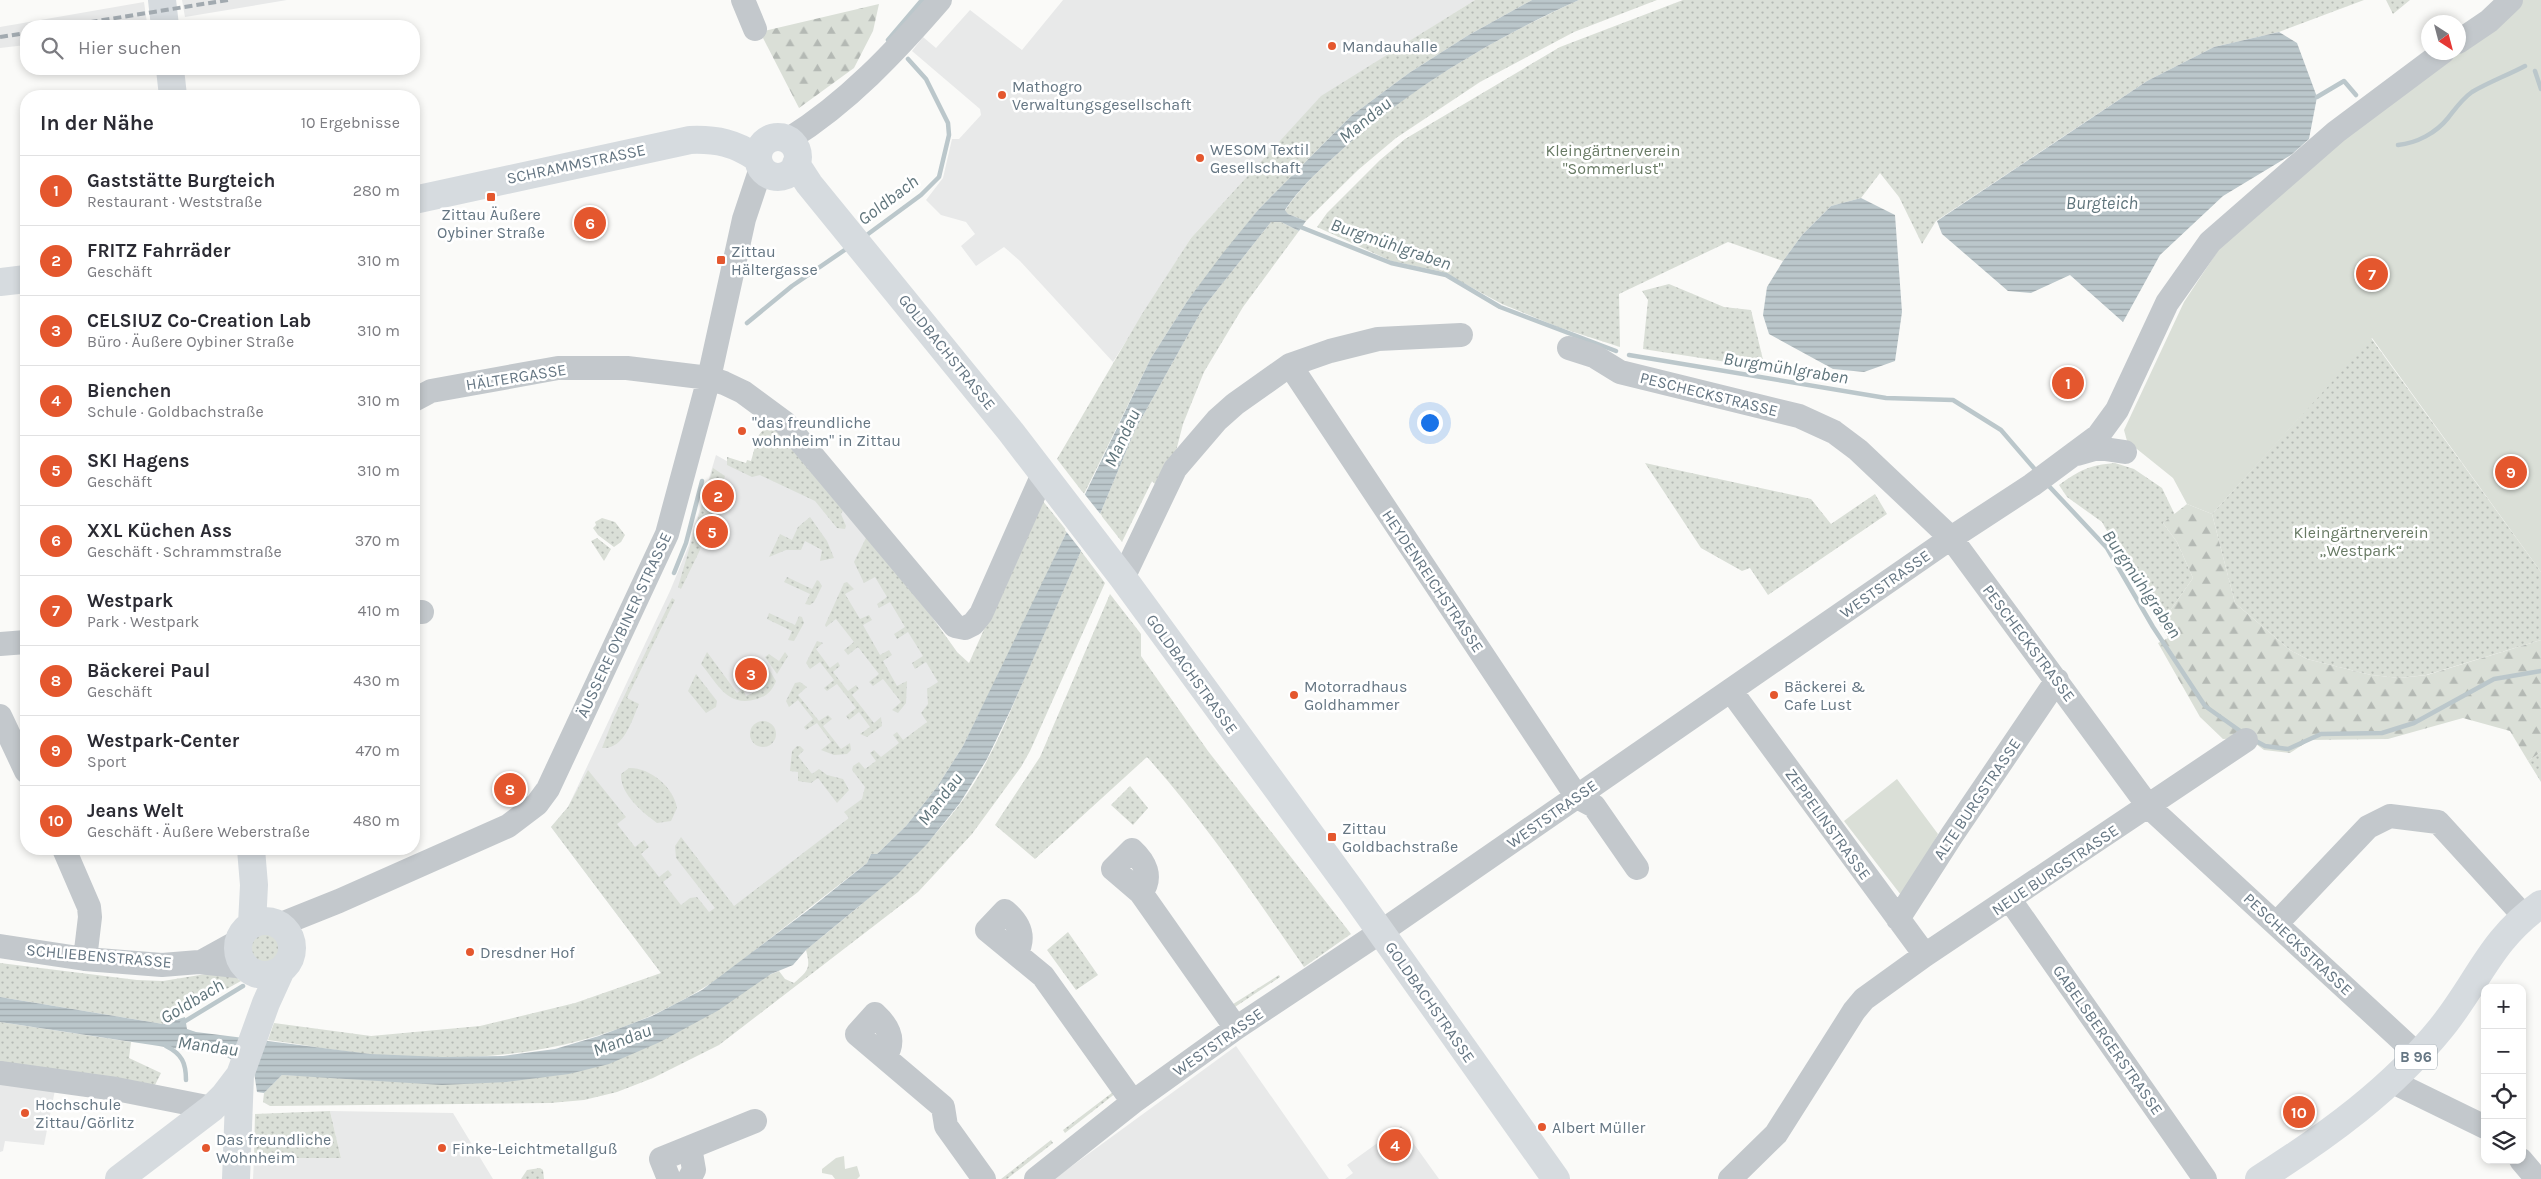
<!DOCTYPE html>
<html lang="de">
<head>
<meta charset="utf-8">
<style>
  body { margin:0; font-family:Karla,sans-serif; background:#f2f2f3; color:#2b2b33 }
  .controls { position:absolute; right:15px; bottom:15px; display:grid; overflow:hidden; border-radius:10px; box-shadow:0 2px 8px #0003 }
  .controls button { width:45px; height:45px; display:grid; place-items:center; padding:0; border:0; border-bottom:1px solid #e1e1e2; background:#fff; color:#2b2b33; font:25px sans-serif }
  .compass { position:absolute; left:2421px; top:15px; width:45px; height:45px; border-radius:50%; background:#fff; box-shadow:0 2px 8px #0003; rotate:144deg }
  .you { position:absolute; left:1429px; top:422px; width:18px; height:18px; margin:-12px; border:4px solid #fff; border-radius:50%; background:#1a73e8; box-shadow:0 0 0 8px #1a73e833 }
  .badge { display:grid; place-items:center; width:32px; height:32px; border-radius:50%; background:#e4572e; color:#fff; font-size:16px; font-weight:700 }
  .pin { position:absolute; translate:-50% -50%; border:2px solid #fff; box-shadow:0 1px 5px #0006 }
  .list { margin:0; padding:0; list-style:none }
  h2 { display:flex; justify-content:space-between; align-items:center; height:65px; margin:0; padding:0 20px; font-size:21px }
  h2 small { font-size:16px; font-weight:400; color:#7c7c81 }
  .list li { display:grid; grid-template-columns:32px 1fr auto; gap:15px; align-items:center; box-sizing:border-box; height:70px; padding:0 20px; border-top:1px solid #e1e1e2 }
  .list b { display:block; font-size:19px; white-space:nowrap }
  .list p { margin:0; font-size:16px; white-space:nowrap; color:#7c7c81 }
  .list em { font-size:16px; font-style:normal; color:#7c7c81 }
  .icon { flex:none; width:28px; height:28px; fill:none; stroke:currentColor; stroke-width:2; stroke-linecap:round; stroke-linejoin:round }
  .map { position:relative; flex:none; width:2541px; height:1179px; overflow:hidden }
  .search { position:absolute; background:#fff; box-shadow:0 2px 8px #0003; left:20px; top:20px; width:400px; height:55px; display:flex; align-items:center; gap:12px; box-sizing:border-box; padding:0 18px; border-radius:20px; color:#7c7c81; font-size:19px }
  .panel { position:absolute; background:#fff; box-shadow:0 2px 8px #0003; left:20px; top:90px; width:400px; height:765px; border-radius:20px }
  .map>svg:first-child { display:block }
</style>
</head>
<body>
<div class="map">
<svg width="2541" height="1179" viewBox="0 0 2541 1179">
  <defs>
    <pattern id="grass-dots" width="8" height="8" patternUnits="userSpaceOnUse" patternTransform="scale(1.25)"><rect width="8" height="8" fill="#dadfd7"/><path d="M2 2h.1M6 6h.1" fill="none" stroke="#b4b9b4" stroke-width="1.8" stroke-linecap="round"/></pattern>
    <pattern id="forest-firs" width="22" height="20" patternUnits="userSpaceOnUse" patternTransform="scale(1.25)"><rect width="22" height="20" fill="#dadfd7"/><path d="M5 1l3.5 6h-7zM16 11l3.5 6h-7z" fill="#b4b9b4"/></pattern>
    <pattern id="water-rules" width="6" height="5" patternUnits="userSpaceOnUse" patternTransform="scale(1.25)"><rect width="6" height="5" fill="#bbc7cb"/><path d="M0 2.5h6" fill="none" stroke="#9ca6aa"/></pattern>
  </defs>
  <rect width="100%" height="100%" fill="#fafaf8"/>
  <path fill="#e8e9e9" d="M182 0H287L185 17Z
    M1063 0H1475L1321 97 1191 238 1113 362 1020 261 1004 247 976 266 961 246 975 234 966 222 941 215 926 200 943 178 952 139H959L981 115 980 109 912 51 923 37 936 48 970 10 1022 50Z
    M144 2 147 23 130 26H26V45L0 48V27Z
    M716 455 750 474 775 461 863 520 957 652 904 774 661 973 551 827 568 807 670 591 689 545Z
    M1236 1046 1329 1179H1054Z
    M0 1078 56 1085 44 1145 5 1141 3 1151 0 1152Z
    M330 1111 453 1113 493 1179H253L254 1158H341Z
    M1401 1126 1439 1179H1345L1353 1173 1347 1165Z"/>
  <path fill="url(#grass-dots)" d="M1475 0H1532L1467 36 1409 73 1351 116 1258 210 1188 300 1151 358 1084 494 1057 459 1142 314 1191 238 1321 96Z
    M1579 0H1657L1574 32 1480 82 1396 138 1358 170 1306 221 1288 214 1285 211C1298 190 1316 173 1334 157 1404 91 1491 40 1579 0Z
    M1683 0H2364L2279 32 2214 47 2147 81 1936 221 1922 244 1899 197 1880 173 1861 198 1831 206 1802 235 1783 261 1728 242 1619 294 1620 347 1558 327 1502 304 1443 272 1391 261 1317 227 1327 213 1380 160 1405 139 1560 47Z
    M2386 0H2410L2393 14Z
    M1271 222H1281L1299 231 1243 307 1204 372 1183 424 1175 455 1160 489 1152 481 1122 542 1100 514 1135 430 1203 308Z
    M1669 284 1724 307 1751 310 1765 368 1643 349 1648 300 1642 291Z
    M2371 338 2541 572V640L2426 675 2400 678 2371 675 2307 659 2290 650 2235 603 2212 514Z
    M770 422 843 510 841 514 846 526 845 529 837 528 815 501 760 475 752 477 727 465V457L746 463 747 460 751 461 758 436Z
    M1645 463 1811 499 1831 524 1875 494 1887 514 1768 595 1750 568 1742 571 1701 548Z
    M2115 463 2134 469 2162 488 2175 515 2163 523 2177 542 2193 578 2160 625 2102 522 2067 497 2059 485C2080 470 2089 465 2115 463Z
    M713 468 725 476 699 552 681 589 678 587Z
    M1042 500 1067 531 1014 644 963 746 937 787 906 826 877 854H871L867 863 722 976C616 1048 496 1067 369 1054 335 1051 302 1044 268 1040L274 1023 371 1036 480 1026 575 1003 661 973 551 827 568 807 588 770 626 817 617 824 635 847 644 840 649 847 641 854 659 877 668 870 672 875 663 882 681 905 690 898 697 897 709 912 715 908 676 858 675 846 681 837 734 906 849 818 844 812 862 799 865 787 852 770 853 766 859 762 865 769 876 761 870 753 874 750 881 757 899 743 893 735 897 732 903 740 927 722 921 713 928 704 927 689 938 682 926 662 915 669 912 663 923 656 908 632 897 639 894 634 905 627 890 602 879 608 877 604 887 597 875 577 864 583 854 562 866 538 873 535 957 652 969 663Z
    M810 517 827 541 834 558 820 561 822 550 805 541 801 550H786L769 557 780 534 792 540 798 527Z
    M602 518 615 522 625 535 621 542 614 547 598 535 593 528 596 525 595 522Z
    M597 538 611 549 604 561 591 541Z
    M1081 551 1105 583 1030 751 1021 767 972 834 918 892 719 1045 653 1078 617 1092 584 1100 550 1103 270 1106 263 1102 264 1093 282 1075 507 1082 779 971 785 979 794 983C808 971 811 969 806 950 861 905 916 862 960 804 989 765 1008 717 1027 672 1045 632 1063 591 1081 551Z
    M787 577 812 589 817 580 819 581 822 586 814 602 810 605 805 604 810 594 784 582Z
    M847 582 854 589 845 594 860 619 869 615 872 620 863 625 880 655 889 650 892 655 883 661 897 686 907 681 906 703 898 713 892 710 901 702 883 679 873 686 869 682 879 674 858 647 848 655 844 650 854 642 836 619 826 627 825 625 844 583Z
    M1110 594 1141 634V656L1208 751 1351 934 1304 967C1254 895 1205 822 1147 757L1035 859 995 825 1040 757Z
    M672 598 675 600 627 698 639 704C632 720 624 750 602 748L614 717Z
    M769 613 795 625 799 616 802 617 804 623 794 641 788 640 792 631 767 619Z
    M817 641 823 643 816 649 830 668 838 662 840 666 833 672 848 691 856 685 859 689 852 695 874 723 881 717 882 726 867 737 860 734 870 727 859 712 849 720 846 716 856 708 837 684 827 691 824 688 834 680 820 662 810 669 806 663Z
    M707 652 737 693 743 689 746 696 757 691 754 680 768 668 776 681C772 691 767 696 757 699 727 708 718 684 701 664Z
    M785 652 788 656 777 674 765 657 769 654 779 661Z
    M696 674 717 701 716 707 706 713 688 691Z
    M800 682 807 687 798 695 819 721 828 715 832 719 823 726 841 749 850 743 851 750 847 754 834 755 821 750 831 742 817 723 806 730 804 727 813 719 798 700 789 707 786 701 795 683Z
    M750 734a13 13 0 1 1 26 0a13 13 0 1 1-26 0Z
    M797 746H800L804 750 798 756 812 774 819 769 827 775 843 779 849 790 837 803 818 778 811 783 798 781V772L790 771 792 751Z
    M2541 752V782L2528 761Z
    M629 768C649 767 674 787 677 808L671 821 657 823C642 812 620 794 621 774Z
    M1130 786 1148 808 1133 825 1111 805Z
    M1068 932 1098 975 1076 990 1047 950Z
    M249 948a16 16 0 1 1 32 0a16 16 0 1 1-32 0Z
    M0 963 137 980 163 981 212 973 234 976 241 981 163 1024 0 997Z
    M1279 975 1280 977 1232 1009 1230 1006Z
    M0 1022 131 1042 129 1058 161 1073 154 1087 0 1067Z
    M1117 1089 1116 1093 1065 1133 1063 1130Z
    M330 1111 341 1158H254L255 1114Z
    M1051 1140 1053 1143 1012 1175 1007 1179H1001Z
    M540 1168 543 1170 544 1179H521L527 1170Z"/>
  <path fill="url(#forest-firs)" d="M879 4 873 31 854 68 799 108 760 32Z
    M2187 504 2212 514 2235 603 2290 650 2307 659 2371 675 2400 678 2427 675 2541 640V752L2528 761 2510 731 2463 718 2388 739 2310 740 2290 753 2264 750 2248 738 2223 739 2200 717 2158 643 2168 638 2160 625 2193 578 2177 542 2163 523Z"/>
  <path fill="#dadfd7" d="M2522 0H2541V572L2372 338 2212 514 2187 504 2173 478 2127 441 2124 430 2184 302 2221 246 2406 84 2478 41Z
    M1897 779 1938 834 1904 899 1844 821Z
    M844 1156 845 1169 857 1166 860 1176 857 1179H835L832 1175 822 1173V1169L836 1158Z"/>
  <path fill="url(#water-rules)" d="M1532 0H1579C1490 40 1405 91 1334 157 1316 173 1298 190 1285 210L1288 214 1306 221 1299 231 1281 222H1271L1203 308 1135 430 1100 514 1081 551 1011 709 987 759 960 803 927 844 897 875 806 950 793 965 771 974 719 1010 660 1042 609 1064 569 1074 507 1082 442 1085 282 1075 264 1093 257 1092 254 1072 225 1056 0 1022V997L163 1024 185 1017 187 1029 196 1032 370 1054 443 1057 503 1056 555 1049 599 1036 652 1016 702 990 811 908 867 863 871 854H877L906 826 937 787 963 746 1151 358 1188 300 1223 253 1258 210 1351 116 1409 73 1467 36Z
    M2279 32 2297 43 2317 97 2309 139 2291 155 2223 196 2160 255 2123 322 2070 275 2031 293 2008 291 1942 234 1937 221 2147 81 2214 47Z
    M1861 198 1895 215 1902 312 1895 361 1864 372 1833 369 1769 334 1763 315 1767 287 1783 261 1802 235 1831 206Z"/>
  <path fill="#fafaf8" d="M1082 491 1102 516 1083 553 1065 530Z"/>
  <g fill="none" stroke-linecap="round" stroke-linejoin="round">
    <path stroke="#bbc7cb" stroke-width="4.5" d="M888 40 922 0
      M2535 71 2541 89
      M2317 97 2344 81 2356 95
      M2398 145C2417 143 2436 133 2448 118 2456 108 2462 99 2472 92 2489 82 2508 75 2525 66
      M1298 226 1391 263 1446 275 1500 307 1616 351
      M864 237 921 195 939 177 949 135 948 123 926 79 908 59
      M747 323 792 286 849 247
      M1629 355 1886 398 1953 400 2001 430 2038 473
      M2046 483 2107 548 2153 627 2205 706 2243 733
      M674 573 686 543 702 481
      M2254 740 2265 746 2288 749 2321 734 2382 733 2414 723 2494 679 2541 671
      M182 1023 243 986
      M166 1046C182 1054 186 1063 186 1080"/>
    <path stroke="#c3c8cc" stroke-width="24" d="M743 0 755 29
      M2458 42 2489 21 2511 0
      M789 139C847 103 895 52 940 0
      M1569 348 1594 356 1620 372 1799 416 1834 432 1858 450 1951 538 2149 807 2418 1055
      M1290 365 1577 797 1594 806 1637 868
      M414 400 431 391 558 368H627L709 378 724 383 743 392 785 423 955 626 965 628 973 624 981 614 1043 474
      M2077 454 2098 448 2125 452
      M1123 578 1175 469 1217 420 1235 404 1290 365 1330 351 1378 339 1461 335
      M414 612H422
      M0 644 26 642
      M1731 691 1925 955
      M0 716 26 771
      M64 849 89 907 90 917 85 959
      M1141 893C1153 877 1145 862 1132 850L1113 869 1141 893 1236 1028
      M2010 900 2205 1179
      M1898 919 1952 835 2057 680
      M2276 924 2368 827 2390 816 2438 822 2524 916
      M279 925 339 901 508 826 537 804 548 789 667 534 709 378 744 219 761 168
      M0 946 85 959 162 965 199 962 246 967
      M1016 954C1026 936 1019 923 1005 911L987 930 1043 976 1133 1102
      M201 962 239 941
      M885 1057C896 1040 888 1026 875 1014L857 1034 943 1107 946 1126 984 1179
      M0 1073 116 1089 212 1108
      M2394 1079 2401 1086 2485 1127
      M2521 1160 2537 1179
      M669 1179 661 1159 755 1121
      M689 1179 694 1170 690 1147
      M1036 1179 1133 1102 1236 1028 1391 925 1951 538 2032 485 2098 436 2117 410 2167 303 2210 242 2336 132 2443 52
      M1730 1179 1776 1134 1854 1011 1864 999 1925 955 2246 740"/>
    <path stroke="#d6dbdf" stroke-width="28" d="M162 0 165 26
      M170 69 173 96
      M758 157a20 20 0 1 1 40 0a20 20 0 1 1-40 0Z
      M796 164 809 184 1011 432 1123 578 1351 890 1556 1179
      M414 200 690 140C717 139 735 143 757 158
      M0 282 26 279
      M251 849 254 885 252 924
      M238 948a27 27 0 1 1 54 0a27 27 0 1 1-54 0Z
      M119 1179 212 1108 224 1096 240 1075
      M236 1179 240 1075 266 1003 281 970
      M2259 1179C2327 1136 2392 1089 2442 1027 2479 981 2490 940 2541 904"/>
    <path stroke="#a2aab0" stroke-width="4" stroke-dasharray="8 4" stroke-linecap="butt" d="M66 26 228 0
      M0 37 26 33"/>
  </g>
  <g fill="#e4572e" stroke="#fff" stroke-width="2">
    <circle cx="1332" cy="46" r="5"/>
    <circle cx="1002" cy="95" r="5"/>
    <circle cx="1200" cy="158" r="5"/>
    <rect x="486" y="192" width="10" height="10" rx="2.5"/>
    <rect x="716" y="255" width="10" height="10" rx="2.5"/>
    <circle cx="742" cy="431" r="5"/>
    <circle cx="1294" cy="695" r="5"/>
    <circle cx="1774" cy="695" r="5"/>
    <rect x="1327" y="832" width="10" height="10" rx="2.5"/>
    <circle cx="470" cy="952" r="5"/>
    <circle cx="25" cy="1113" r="5"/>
    <circle cx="1542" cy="1127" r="5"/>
    <circle cx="206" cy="1148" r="5"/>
    <circle cx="442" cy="1148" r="5"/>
  </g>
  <g text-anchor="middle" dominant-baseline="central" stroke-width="5" stroke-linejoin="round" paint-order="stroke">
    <rect fill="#fff" stroke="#939fa8" stroke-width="1" x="2395" y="1044.5" width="42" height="25" rx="4"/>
    <g font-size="15" font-weight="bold" fill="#657683">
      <text x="2416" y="1057">B 96</text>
    </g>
    <g font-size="16" fill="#657683" stroke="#fff" text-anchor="start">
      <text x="1342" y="46">Mandauhalle</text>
      <text x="1012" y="86">Mathogro<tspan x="1012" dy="18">Verwaltungsgesellschaft</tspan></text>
      <text x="1210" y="149">WESOM Textil<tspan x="1210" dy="18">Gesellschaft</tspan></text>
      <text x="491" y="214" text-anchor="middle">Zittau Äußere<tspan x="491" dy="18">Oybiner Straße</tspan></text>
      <text x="731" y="251">Zittau<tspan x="731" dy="18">Hältergasse</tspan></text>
      <text x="752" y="422">"das freundliche<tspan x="752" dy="18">wohnheim" in Zittau</tspan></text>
      <text x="1304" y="686">Motorradhaus<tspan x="1304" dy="18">Goldhammer</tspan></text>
      <text x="1784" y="686">Bäckerei &amp;<tspan x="1784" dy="18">Cafe Lust</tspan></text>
      <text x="1342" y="828">Zittau<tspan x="1342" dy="18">Goldbachstraße</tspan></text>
      <text x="480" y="952">Dresdner Hof</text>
      <text x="35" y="1104">Hochschule<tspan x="35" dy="18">Zittau/Görlitz</tspan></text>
      <text x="1552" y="1127">Albert Müller</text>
      <text x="216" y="1139">Das freundliche<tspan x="216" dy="18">Wohnheim</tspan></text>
      <text x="452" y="1148">Finke-Leichtmetallguß</text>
    </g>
    <g font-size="16" fill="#687a64" stroke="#fff">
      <text x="1613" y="150">Kleingärtnerverein<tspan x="1613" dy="18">"Sommerlust"</tspan></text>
      <text x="2361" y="532">Kleingärtnerverein<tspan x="2361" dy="18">„Westpark“</tspan></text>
    </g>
    <g font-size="16" fill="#657683" stroke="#fff">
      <text transform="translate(576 164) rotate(-12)">SCHRAMMSTRASSE</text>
      <text transform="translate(947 352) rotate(51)">GOLDBACHSTRASSE</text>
      <text transform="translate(516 377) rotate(-9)">HÄLTERGASSE</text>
      <text transform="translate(1709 394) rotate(14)">PESCHECKSTRASSE</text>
      <text transform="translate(1433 581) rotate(56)">HEYDENREICHSTRASSE</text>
      <text transform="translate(1885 584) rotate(-35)">WESTSTRASSE</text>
      <text transform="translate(624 625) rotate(-65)">ÄUSSERE OYBINER STRASSE</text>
      <text transform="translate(2029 643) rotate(53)">PESCHECKSTRASSE</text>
      <text transform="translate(1192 674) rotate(54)">GOLDBACHSTRASSE</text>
      <text transform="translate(1977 799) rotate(-56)">ALTE BURGSTRASSE</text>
      <text transform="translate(1552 814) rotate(-35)">WESTSTRASSE</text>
      <text transform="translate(1828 824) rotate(54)">ZEPPELINSTRASSE</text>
      <text transform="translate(2055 870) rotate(-34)">NEUE BURGSTRASSE</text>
      <text transform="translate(2298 944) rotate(43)">PESCHECKSTRASSE</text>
      <text transform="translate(99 956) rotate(5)">SCHLIEBENSTRASSE</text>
      <text transform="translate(1430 1002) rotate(55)">GOLDBACHSTRASSE</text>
      <text transform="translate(2108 1040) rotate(55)">GABELSBERGERSTRASSE</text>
      <text transform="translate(1218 1042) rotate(-35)">WESTSTRASSE</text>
    </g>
    <g font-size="18" font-style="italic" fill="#60757c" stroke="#fff">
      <text transform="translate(1365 120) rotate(-39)">Mandau</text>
      <text transform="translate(888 200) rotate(-37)">Goldbach</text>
      <text x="2102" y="203">Burgteich</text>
      <text transform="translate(1391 244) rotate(19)">Burgmühlgraben</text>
      <text transform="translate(1786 368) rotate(9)">Burgmühlgraben</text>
      <text transform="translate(1122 438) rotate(-65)">Mandau</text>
      <text transform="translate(2142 584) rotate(56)">Burgmühlgraben</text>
      <text transform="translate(940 799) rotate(-52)">Mandau</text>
      <text transform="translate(192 1001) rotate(-31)">Goldbach</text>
      <text transform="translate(622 1040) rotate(-21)">Mandau</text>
      <text transform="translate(208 1046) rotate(8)">Mandau</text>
    </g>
  </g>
</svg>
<div class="controls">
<button>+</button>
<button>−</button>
<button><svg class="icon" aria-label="locate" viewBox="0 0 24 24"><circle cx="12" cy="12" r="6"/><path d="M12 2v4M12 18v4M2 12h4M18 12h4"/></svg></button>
<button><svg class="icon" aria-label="layers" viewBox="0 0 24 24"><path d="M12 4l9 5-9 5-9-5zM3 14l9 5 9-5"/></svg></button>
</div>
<svg class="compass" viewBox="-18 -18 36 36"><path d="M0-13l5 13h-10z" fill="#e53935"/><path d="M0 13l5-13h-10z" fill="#7c7c81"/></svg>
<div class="you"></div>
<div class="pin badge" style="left:2068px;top:383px">1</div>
<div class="pin badge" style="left:718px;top:496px">2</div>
<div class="pin badge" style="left:751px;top:674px">3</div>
<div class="pin badge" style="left:1395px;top:1145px">4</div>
<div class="pin badge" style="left:712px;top:532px">5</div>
<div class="pin badge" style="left:590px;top:223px">6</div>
<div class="pin badge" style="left:2372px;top:274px">7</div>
<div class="pin badge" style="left:510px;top:789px">8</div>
<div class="pin badge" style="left:2511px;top:472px">9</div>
<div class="pin badge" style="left:2299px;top:1112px">10</div>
<div class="search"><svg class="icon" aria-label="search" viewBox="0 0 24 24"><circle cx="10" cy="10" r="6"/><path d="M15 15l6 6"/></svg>Hier suchen</div>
<section class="panel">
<h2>In der Nähe<small>10 Ergebnisse</small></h2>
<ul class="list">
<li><span class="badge">1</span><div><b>Gaststätte Burgteich</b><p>Restaurant · Weststraße</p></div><em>280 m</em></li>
<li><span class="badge">2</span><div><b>FRITZ Fahrräder</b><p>Geschäft</p></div><em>310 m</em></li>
<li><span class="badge">3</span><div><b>CELSIUZ Co-Creation Lab</b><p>Büro · Äußere Oybiner Straße</p></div><em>310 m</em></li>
<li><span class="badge">4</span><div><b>Bienchen</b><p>Schule · Goldbachstraße</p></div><em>310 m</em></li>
<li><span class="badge">5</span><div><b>SKI Hagens</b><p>Geschäft</p></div><em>310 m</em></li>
<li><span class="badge">6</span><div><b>XXL Küchen Ass</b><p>Geschäft · Schrammstraße</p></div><em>370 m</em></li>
<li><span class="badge">7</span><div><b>Westpark</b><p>Park · Westpark</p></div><em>410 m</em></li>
<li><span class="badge">8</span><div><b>Bäckerei Paul</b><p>Geschäft</p></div><em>430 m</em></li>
<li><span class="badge">9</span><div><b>Westpark-Center</b><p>Sport</p></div><em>470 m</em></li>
<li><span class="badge">10</span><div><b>Jeans Welt</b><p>Geschäft · Äußere Weberstraße</p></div><em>480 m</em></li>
</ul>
</section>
</div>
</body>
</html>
